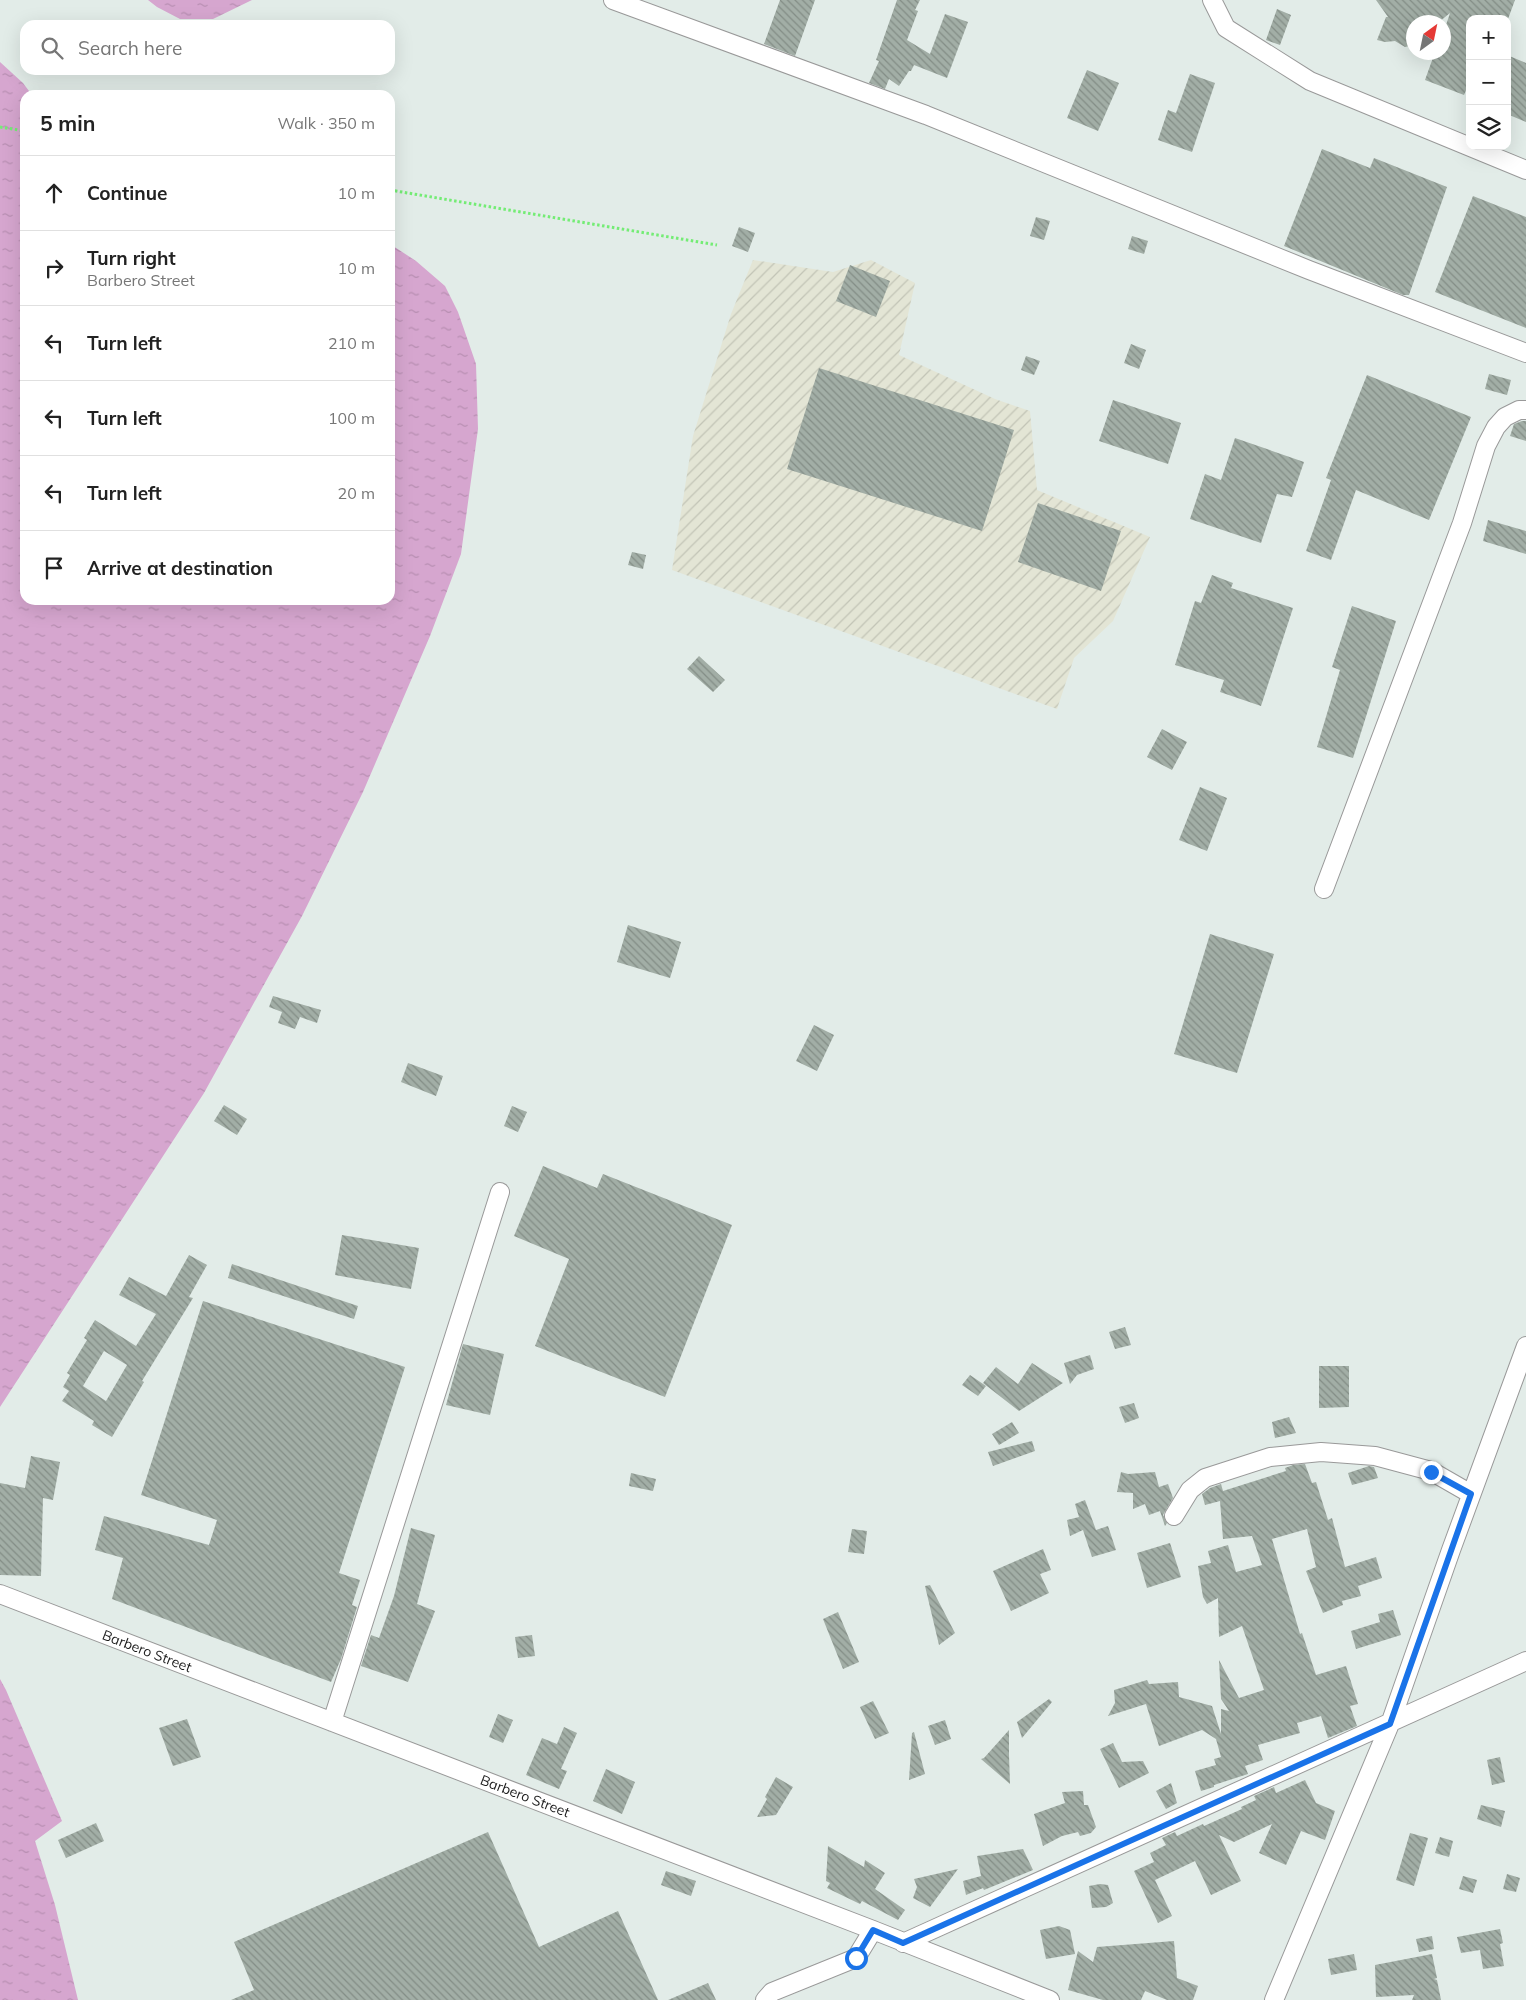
<!DOCTYPE html>
<html lang="en">
<head>
<meta charset="utf-8">
<style>
  body { margin:0; font-family:Mulish,sans-serif; background:#f6f6f6; color:#222 }
  .controls { position:absolute; right:15px; top:15px; display:grid; overflow:hidden; border-radius:10px; box-shadow:0 5px 20px #0002 }
  .controls button { width:45px; height:45px; display:grid; place-items:center; padding:0; border:0; border-bottom:1px solid #e0e0e0; background:#fff; color:#222; font:25px sans-serif }
  .compass { position:absolute; left:1406px; top:15px; width:45px; height:45px; border-radius:50%; background:#fff; box-shadow:0 5px 20px #0002; rotate:33deg }
  .stop { position:absolute; width:15px; height:15px; margin:-11px; border:4px solid #1a73e8; border-radius:50%; background:#fff }
  .stop.end { background:#1a73e8; border-color:#fff; box-shadow:0 1px 5px #0008 }
  .list { margin:0; padding:0; list-style:none }
  h2 { display:flex; justify-content:space-between; align-items:center; height:65px; margin:0; padding:0 20px; font-size:21px }
  h2 small { font-size:16px; font-weight:400; color:#767676 }
  .list li { display:grid; grid-template-columns:32px 1fr auto; gap:15px; align-items:center; box-sizing:border-box; height:75px; padding:0 20px; border-top:1px solid #e0e0e0 }
  .list b { display:block; font-size:19px; white-space:nowrap }
  .list p { margin:0; font-size:16px; white-space:nowrap; color:#767676 }
  .list em { font-size:16px; font-style:normal; color:#767676 }
  .icon { flex:none; width:28px; height:28px; fill:none; stroke:currentColor; stroke-width:2; stroke-linecap:round; stroke-linejoin:round }
  .map { position:relative; flex:none; width:1526px; height:2000px; overflow:hidden }
  .search { position:absolute; background:#fff; box-shadow:0 5px 20px #0002; left:20px; top:20px; width:375px; height:55px; display:flex; align-items:center; gap:12px; box-sizing:border-box; padding:0 18px; border-radius:15px; color:#767676; font-size:19px }
  .panel { position:absolute; background:#fff; box-shadow:0 5px 20px #0002; left:20px; top:90px; width:375px; height:515px; border-radius:15px }
  .map>svg:first-child { display:block }
</style>
</head>
<body>
<div class="map">
<svg width="1526" height="2000" viewBox="0 0 1526 2000">
  <defs>
    <pattern id="industrial-furrows" width="10" height="10" patternUnits="userSpaceOnUse" patternTransform="scale(1.25)"><rect width="10" height="10" fill="#e3e5d5"/><path d="M-1 1l2-2M0 10L10 0M9 11l2-2" fill="none" stroke="#c2c4b6"/></pattern>
    <pattern id="water-ripples" width="26" height="14" patternUnits="userSpaceOnUse" patternTransform="scale(1.25)"><rect width="26" height="14" fill="#d6a6cf"/><path d="M2 4q2-2 4 0t4 0M15 11q2-2 4 0t4 0" fill="none" stroke="#b78eb1"/></pattern>
    <pattern id="building-back-hatch" width="6" height="6" patternUnits="userSpaceOnUse" patternTransform="scale(1.25)"><rect width="6" height="6" fill="#a2aea6"/><path d="M-1 5l2 2M0 0l6 6M5-1l2 2" fill="none" stroke="#838d86"/></pattern>
  </defs>
  <rect width="100%" height="100%" fill="#e2ece8"/>
  <path fill="url(#industrial-furrows)" d="M753 260 833 272 871 260 915 283 899 355 995 399 1030 411 1037 490 1150 537 1113 621 1074 658 1057 709 672 570 693 436 731 314Z"/>
  <path fill="url(#water-ripples)" d="M148 0H252L213 19H180L157 7Z
    M0 62 23 83 32 95H25V600H390V244L416 261 445 286 458 312 476 364 478 429 461 554 430 636 363 792 302 916 204 1093 0 1407Z
    M0 1679 6 1690 62 1821 35 1841 55 1905 78 2000H0Z"/>
  <path fill="url(#building-back-hatch)" fill-rule="evenodd" d="M780 0H815L795 56 764 44Z
    M897 0H920L915 10 918 11 907 40 930 54 945 14 968 22 947 78 914 65 911 71H909L899 86 889 79 885 89 869 83 879 61 876 60Z
    M1376 0H1515L1508 19H1470V81L1464 95 1425 80 1435 52H1444V31L1450 13 1439 22H1414V45L1405 47 1395 41 1385 42 1377 40 1386 17H1388Z
    M1277 9 1291 15 1280 45 1266 40Z
    M1507 55 1526 63V122L1507 114Z
    M1087 70 1119 83 1098 131 1067 118Z
    M1190 74 1215 83 1192 152 1158 140 1168 110 1176 113Z
    M1322 149 1370 168 1374 158 1447 187 1409 295H1403L1284 246Z
    M1473 196 1526 217V328L1435 292Z
    M1036 217 1050 221 1044 240 1030 236Z
    M739 227 755 233 748 252 732 246Z
    M1132 236 1148 241 1144 254 1128 249Z
    M850 265 890 281 876 317 836 301Z
    M1131 344 1146 350 1139 369 1124 363Z
    M1026 356 1040 361 1034 375 1021 370Z
    M819 368 1014 430 982 531 787 469Z
    M1489 374 1511 380 1507 395 1485 389Z
    M1367 375 1471 417 1429 520 1356 490 1331 560 1306 551 1331 480 1326 478Z
    M1113 400 1181 423 1168 464 1099 441Z
    M1522 421H1526V441L1510 436 1514 424Z
    M1235 438 1304 462 1292 497 1277 494 1261 543 1190 519 1205 474 1221 480Z
    M1038 503 1121 531 1101 591 1018 562Z
    M1488 520 1526 531V554L1483 541Z
    M632 552 646 555 643 569 628 565Z
    M1212 575 1233 583 1231 588 1293 608 1261 706 1220 692 1224 680 1175 665 1195 601 1201 603Z
    M1352 606 1396 621 1353 758 1317 747 1340 670 1332 667Z
    M699 656 725 680 713 692 687 669Z
    M1162 729 1187 742 1172 770 1147 757Z
    M1200 787 1227 798 1207 851 1179 840Z
    M628 925 681 942 670 978 617 962Z
    M1210 934 1274 954 1237 1073 1174 1054Z
    M273 996 321 1010 317 1023 300 1017 295 1029 278 1023 282 1012 269 1007Z
    M814 1025 834 1035 817 1071 796 1061Z
    M408 1063 443 1076 436 1096 401 1082Z
    M224 1105 247 1119 237 1135 214 1121Z
    M512 1106 527 1112 518 1132 504 1126Z
    M543 1166 597 1188 603 1174 732 1225 665 1397 535 1346 569 1259 514 1236Z
    M342 1235 419 1248 411 1289 335 1275Z
    M189 1255 207 1265 189 1297 193 1298 142 1381 144 1382 112 1437 92 1425 94 1421 62 1401 69 1391 63 1387 70 1375 67 1373 87 1340 84 1338 95 1320 136 1346 156 1314 119 1295 129 1277 166 1296ZM104 1351 127 1365 106 1401 83 1386Z
    M232 1264 358 1306 354 1319 228 1278Z
    M203 1301 405 1367 339 1573 360 1580 352 1605 357 1607 341 1659 331 1682 112 1599 123 1558 95 1550 104 1516 209 1545 217 1520 141 1495Z
    M1125 1327 1131 1345 1115 1349 1109 1332Z
    M463 1344 504 1354 490 1415 446 1405Z
    M1090 1355 1094 1369 1077 1375 1070 1384 1064 1363Z
    M1032 1363 1063 1383 1019 1411 983 1383 996 1367 1018 1384Z
    M1319 1366H1349V1407L1319 1408Z
    M970 1375 986 1386 978 1396 962 1385Z
    M1134 1403 1139 1418 1125 1423 1119 1407Z
    M1289 1417 1296 1433 1275 1438 1272 1422Z
    M1012 1422 1019 1433 999 1445 992 1434Z
    M1032 1441 1035 1451 993 1466 988 1452Z
    M31 1456 60 1462 53 1500 43 1498 41 1576 0 1575V1483L25 1488Z
    M1305 1464 1312 1483 1316 1482 1328 1520 1332 1518 1345 1567 1376 1557 1382 1578 1358 1586 1361 1596 1342 1601 1343 1605 1323 1613 1306 1571 1316 1567 1307 1529 1272 1539 1300 1634 1302 1633 1316 1675 1346 1666 1358 1704 1350 1706 1357 1726 1328 1738 1321 1716 1297 1723 1300 1733 1258 1745 1263 1760 1245 1766 1248 1774 1214 1785V1787L1201 1791 1195 1771 1216 1765 1214 1759 1221 1757 1216 1739 1202 1730 1159 1746 1146 1704 1108 1716 1115 1703 1114 1690 1147 1680 1149 1684 1178 1682 1179 1697 1212 1706 1221 1734V1709L1229 1711 1221 1699 1219 1660 1239 1698 1264 1690 1242 1626 1219 1637 1218 1598 1207 1604 1203 1597 1198 1566 1211 1563 1208 1551 1228 1545 1236 1572 1262 1565 1252 1536 1223 1539 1220 1501 1205 1505 1202 1494 1210 1488 1221 1484 1223 1491 1286 1471 1285 1468 1293 1465Z
    M1369 1466 1374 1467 1378 1478 1352 1485 1348 1473Z
    M1121 1472 1128 1474 1155 1472 1159 1487 1168 1484 1173 1498 1163 1515 1167 1523 1165 1526 1160 1511 1149 1515 1145 1504 1133 1509V1493L1117 1492Z
    M631 1473 656 1479 653 1491 629 1486Z
    M1085 1500 1096 1530 1108 1526 1116 1550 1092 1557 1083 1530 1070 1536 1067 1520 1079 1517 1075 1504Z
    M411 1528 435 1535 417 1604 435 1611 408 1682 361 1666 371 1635 379 1638 394 1596Z
    M852 1529 867 1531 864 1554 848 1552Z
    M1170 1543 1181 1577 1147 1588 1137 1553Z
    M1043 1549 1051 1570 1040 1574 1049 1593 1011 1611 993 1571Z
    M930 1585 955 1633 939 1645 925 1586Z
    M1393 1610 1401 1635 1356 1649 1351 1631 1380 1622 1378 1614Z
    M838 1612 859 1662 843 1669 823 1619Z
    M532 1635 535 1656 518 1658 515 1637Z
    M1049 1699 1052 1702 1022 1738 1017 1722Z
    M873 1701 889 1733 875 1739 860 1707Z
    M498 1714 513 1720 503 1743 489 1737Z
    M187 1719 201 1757 173 1766 159 1728Z
    M945 1720 951 1739 935 1745 928 1726Z
    M564 1727 577 1733 561 1769 567 1771 559 1789 526 1775 542 1738 557 1744Z
    M1009 1730V1755L1010 1784 981 1759 984 1758Z
    M914 1732 925 1774 909 1780 912 1733Z
    M1113 1743 1122 1762 1143 1761 1149 1773 1119 1788 1100 1749Z
    M1500 1757 1505 1782 1492 1785 1487 1760Z
    M606 1769 635 1782 622 1814 593 1801Z
    M776 1777 793 1787 776 1815 757 1817 767 1799 765 1797Z
    M1305 1780 1316 1803 1335 1811 1325 1840 1301 1831 1286 1865 1259 1853 1272 1824 1234 1842 1219 1835 1241 1881 1211 1895 1195 1861 1155 1880 1172 1916 1158 1923 1134 1871 1154 1862 1150 1853 1166 1845 1162 1838 1175 1832 1177 1836 1203 1824 1204 1826 1242 1809 1241 1807 1256 1800 1254 1796 1274 1787 1276 1793Z
    M1171 1783 1177 1803 1166 1809 1156 1791Z
    M1083 1791 1084 1805H1088L1096 1827 1091 1833 1080 1836 1078 1832 1062 1836 1043 1846 1034 1814 1065 1803 1062 1792Z
    M1481 1805 1505 1811 1501 1827 1477 1819Z
    M96 1823 104 1841 66 1858 58 1840Z
    M488 1832 539 1947 618 1911 658 2000H231L254 1990 234 1942Z
    M1410 1833 1428 1838 1414 1886 1396 1880Z
    M1440 1837 1453 1841 1449 1857 1435 1853Z
    M828 1846 864 1867 865 1860 885 1873 875 1889 905 1910 898 1920 862 1901 860 1904 827 1888 830 1883 826 1881Z
    M1023 1849 1033 1870 984 1890 983 1888 966 1895 963 1881 981 1876 977 1856Z
    M958 1869 930 1907 913 1898 917 1887 914 1879Z
    M666 1871 696 1881 691 1896 661 1885Z
    M1507 1874 1520 1878 1516 1892 1503 1889Z
    M1463 1876 1477 1880 1473 1893 1459 1889Z
    M1100 1884 1108 1885 1113 1903 1106 1907 1092 1908 1089 1886Z
    M1059 1926 1070 1930 1075 1954 1046 1959 1040 1930Z
    M1500 1929 1503 1943 1500 1944 1504 1966 1483 1969 1480 1950 1461 1953 1457 1937Z
    M1432 1936 1434 1949 1419 1952 1416 1939Z
    M1174 1941 1177 1978 1198 1986 1193 2000H1167L1145 1991 1141 2000H1103L1068 1990 1078 1951 1093 1962 1097 1947Z
    M1354 1954 1357 1970 1331 1975 1328 1959Z
    M1432 1954 1437 1978 1434 1979 1437 1980 1441 2000H1412L1414 1995 1376 1997 1375 1965Z
    M708 1983 716 2000H668Z"/>
  <g fill="none" stroke-linecap="round" stroke-linejoin="round">
    <defs>
      <path id="minor" d="M613 0 926 115 1309 270 1526 353
        M1212 0 1226 28 1310 81 1526 170
        M1324 889 1462 523 1486 446 1496 427 1505 417 1519 410H1526
        M1174 1516 1190 1490 1205 1478 1270 1457 1321 1452 1375 1456 1431 1471 1471 1494
        M0 1594 873 1930 1050 2000
        M332 1722 500 1192
        M903 1943 1526 1661
        M765 2000 772 1992 856 1958 873 1930
        M1274 2000 1390 1724 1451 1550 1526 1346"/>
    </defs>
    <use href="#minor" stroke="#999" stroke-width="20"/>
    <path stroke="#74ec75" stroke-width="3" stroke-dasharray="2.5 2.5" stroke-linecap="butt" d="M0 127 25 131
      M390 190 717 245"/>
    <use href="#minor" stroke="#fff" stroke-width="18"/>
  </g>
  <g fill="none" stroke-linecap="round" stroke-linejoin="round">
    <path stroke="#1a73e8" stroke-width="6" d="M856 1958 873 1930 903 1943 1390 1724 1471 1494 1431 1472"/>
  </g>
  <g text-anchor="middle" dominant-baseline="central" stroke-width="4" stroke-linejoin="round" paint-order="stroke">
    <g font-size="14" fill="#1c1c1c" stroke="#fff">
      <text transform="translate(147 1651) rotate(21)">Barbero Street</text>
      <text transform="translate(525 1796) rotate(21)">Barbero Street</text>
    </g>
  </g>
</svg>
<div class="controls">
<button>+</button>
<button>−</button>
<button><svg class="icon" aria-label="layers" viewBox="0 0 24 24"><path d="M12 4l9 5-9 5-9-5zM3 14l9 5 9-5"/></svg></button>
</div>
<svg class="compass" viewBox="-18 -18 36 36"><path d="M0-13l5 13h-10z" fill="#e53935"/><path d="M0 13l5-13h-10z" fill="#767676"/></svg>
<div class="stop" style="left:856px;top:1958px"></div>
<div class="stop end" style="left:1431px;top:1472px"></div>
<div class="search"><svg class="icon" aria-label="search" viewBox="0 0 24 24"><circle cx="10" cy="10" r="6"/><path d="M15 15l6 6"/></svg>Search here</div>
<section class="panel">
<h2>5 min<small>Walk · 350 m</small></h2>
<ul class="list">
<li><svg class="icon" aria-label="ahead" viewBox="0 0 24 24"><path d="M12 20V5M6 11l6-6 6 6"/></svg><div><b>Continue</b></div><em>10 m</em></li>
<li><svg class="icon" aria-label="right" viewBox="0 0 24 24"><path d="M7 20v-9h11M14 6l5 5-5 5"/></svg><div><b>Turn right</b><p>Barbero Street</p></div><em>10 m</em></li>
<li><svg class="icon" aria-label="left" viewBox="0 0 24 24"><path d="M17 20v-9H6M10 6l-5 5 5 5"/></svg><div><b>Turn left</b></div><em>210 m</em></li>
<li><svg class="icon" aria-label="left" viewBox="0 0 24 24"><path d="M17 20v-9H6M10 6l-5 5 5 5"/></svg><div><b>Turn left</b></div><em>100 m</em></li>
<li><svg class="icon" aria-label="left" viewBox="0 0 24 24"><path d="M17 20v-9H6M10 6l-5 5 5 5"/></svg><div><b>Turn left</b></div><em>20 m</em></li>
<li><svg class="icon" aria-label="arrive" viewBox="0 0 24 24"><path d="M6 21V4h12l-3 4 3 4H6"/></svg><div><b>Arrive at destination</b></div></li>
</ul>
</section>
</div>
</body>
</html>
